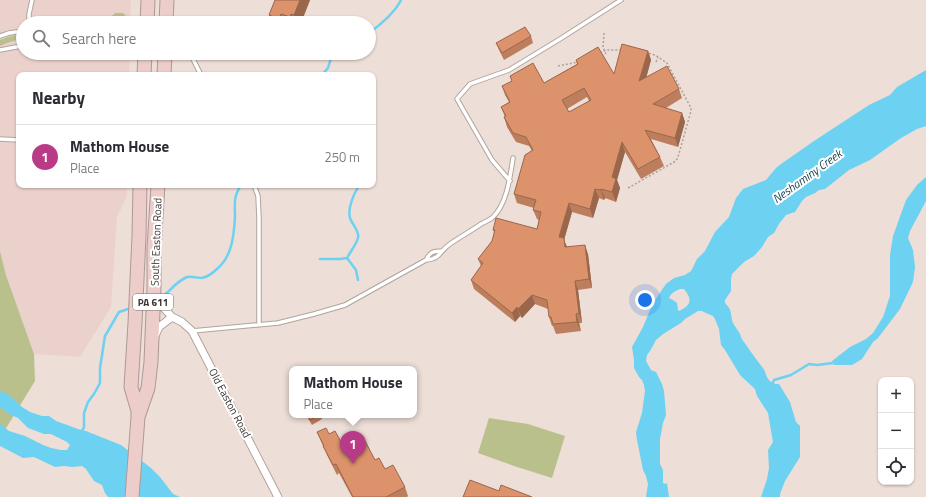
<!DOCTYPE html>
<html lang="en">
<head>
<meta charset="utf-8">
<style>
  body { margin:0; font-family:"Titillium Web",sans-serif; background:#f2f2f3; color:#2b2b33 }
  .controls { position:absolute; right:12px; bottom:12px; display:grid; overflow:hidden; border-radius:8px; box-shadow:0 1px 3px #0004 }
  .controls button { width:36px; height:36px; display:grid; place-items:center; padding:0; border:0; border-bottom:1px solid #e1e1e2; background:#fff; color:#2b2b33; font:20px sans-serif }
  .you { position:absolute; left:645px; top:300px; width:14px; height:14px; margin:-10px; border:3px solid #fff; border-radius:50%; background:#1a73e8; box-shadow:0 0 0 6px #1a73e833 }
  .badge { display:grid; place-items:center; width:26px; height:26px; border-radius:50%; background:#b93a87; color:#fff; font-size:13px; font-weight:700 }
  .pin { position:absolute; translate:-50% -33px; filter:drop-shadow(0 1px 2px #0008) }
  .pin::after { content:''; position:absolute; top:21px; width:14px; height:12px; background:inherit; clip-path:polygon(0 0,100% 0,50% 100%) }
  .popup { position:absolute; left:289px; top:366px; width:128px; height:52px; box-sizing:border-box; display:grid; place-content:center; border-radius:8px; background:#fff; filter:drop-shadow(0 1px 3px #0005); font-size:13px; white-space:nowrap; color:#7c7c81 }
  .popup b { font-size:15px; color:#2b2b33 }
  .popup::after { content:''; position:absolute; left:50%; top:100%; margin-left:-8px; border:8px solid transparent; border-top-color:#fff }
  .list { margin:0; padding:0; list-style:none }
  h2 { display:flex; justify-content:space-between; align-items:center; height:52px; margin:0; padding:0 16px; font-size:17px }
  h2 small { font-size:13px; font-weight:400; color:#7c7c81 }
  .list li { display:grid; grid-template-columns:26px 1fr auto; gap:12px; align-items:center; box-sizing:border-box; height:64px; padding:0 16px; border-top:1px solid #e1e1e2 }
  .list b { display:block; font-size:15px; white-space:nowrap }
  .list p { margin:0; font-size:13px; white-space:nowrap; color:#7c7c81 }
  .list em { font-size:13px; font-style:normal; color:#7c7c81 }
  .icon { flex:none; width:22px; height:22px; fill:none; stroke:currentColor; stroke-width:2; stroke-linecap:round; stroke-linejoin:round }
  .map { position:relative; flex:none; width:926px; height:497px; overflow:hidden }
  .search { position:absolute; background:#fff; box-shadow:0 1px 3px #0004; left:16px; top:16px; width:360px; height:44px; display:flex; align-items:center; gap:10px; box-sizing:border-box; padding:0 14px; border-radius:22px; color:#7c7c81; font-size:15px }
  .panel { position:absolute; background:#fff; box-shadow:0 1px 3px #0004; left:16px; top:72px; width:360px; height:116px; border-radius:8px }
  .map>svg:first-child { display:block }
</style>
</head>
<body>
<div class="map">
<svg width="926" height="497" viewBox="0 0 926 497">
  <rect width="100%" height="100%" fill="#edded7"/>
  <path fill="#ebd1cc" d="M0 0H131L130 23H23V53H130L129 75H19V185H127V196L117 217 111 307 80 357 34 354 6 274 0 251Z"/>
  <path fill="#b9c08c" d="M115 13H123C134 23 120 23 112 23V16Z
    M16 35 19 37 17 40 7 43 0 46V40L7 37Z
    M0 251 6 275 34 354 35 381 0 438Z
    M489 418 528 424 565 436 552 478 514 466 478 453Z"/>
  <path fill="#6dd1f1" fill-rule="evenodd" d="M926 70V126L917 129 901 138 870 160 849 170 825 189 819 190 815 193 806 197 802 201 795 212 786 215 779 224 774 233 768 237 762 247 754 256 744 262 732 274 731 279V291L725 300V303C733 311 730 314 733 323 735 327 738 330 740 334 741 337 742 340 744 342 750 351 756 359 763 368 766 372 766 378 770 381 773 384 776 384 779 384L790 402 796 422 800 426V457L785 481 780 494V497H761L767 479 769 468 768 450 773 442 768 413 757 396 755 389 740 375 725 350 721 345 719 329 715 319 713 316 708 314 702 311H698L685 319 681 323 663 334 656 340 650 351 647 355 646 361 651 370 656 372 662 384 664 391 666 415 663 423 660 439V464L663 470V483L665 484 667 483 669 497H646L648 484 646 476 643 470 637 440 636 432 642 413 645 391 644 385 642 380 639 377 634 368V360L632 347 643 327 650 310 657 297 666 284 674 278 685 275 691 271 697 259 705 251 715 232 729 217 736 198 743 189 766 180 776 168 781 164 814 141 869 105 890 95 897 87ZM680 289H684C693 300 691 305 679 311L678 310 677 303 673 300 669 298C671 293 675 291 680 289Z
    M926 177V201L910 231 908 238 913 250 915 267 913 282 900 309 878 338 873 342 862 359 852 365H834L832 361 850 347 866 339 873 333 883 317 890 296V255L893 236 906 200 917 185Z
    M0 391 9 395 22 407 30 412 42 416H49L56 421 78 429 86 431 121 445 151 468 160 477 173 494 180 497H108L105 493 102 485 94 481 86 469 82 466 72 467 64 466 55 467 34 457 23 458 2 447 0 446V424L9 431 25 436 43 445 51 448 61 450H67L70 445 67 442 51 434H44L28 428 18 418 9 414 0 407Z"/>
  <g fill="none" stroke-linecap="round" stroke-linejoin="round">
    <path stroke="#6dd1f1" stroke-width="2.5" d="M369 33C380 25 395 12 401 0
      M322 75 328 68 331 58 336 53
      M347 258C350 252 356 245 358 238 360 232 352 224 350 218 347 208 354 194 359 185
      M320 259H340L347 258 356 270 358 280
      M163 296C171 290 177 281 187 277 192 276 197 278 202 278 208 277 214 272 218 268 232 256 234 235 235 217 235 203 233 198 241 185
      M772 385 774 380 791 375 809 364 817 365 833 363
      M81 433 84 427V413L88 402 94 394 100 383V368L105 336 119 312 128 309"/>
    <defs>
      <path id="lane" d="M29 23V14L32 0
        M0 36 9 33 23 31
        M0 50 16 47 23 46
        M189 53 191 55 201 75
        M0 139 19 140
        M510 181 492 160 457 99 470 84 509 70 560 39 621 0
        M254 185 258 196 259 218V325
        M426 260C430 252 433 251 442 251
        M192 331 278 323 314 314 345 305 426 260C441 259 439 251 450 244 460 237 471 231 481 224 485 222 489 220 492 218 507 205 510 177 513 158"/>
      <path id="street" d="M156 295 162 306 172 317 182 322 192 331 278 497
        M155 336 159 327 172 317"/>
      <path id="highway" d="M147 23 148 0
        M166 23 167 0
        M144 75 145 53
        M164 75 165 53
        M138 417 148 388 151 362 154 287V248L158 185
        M132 497 138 417V411L131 387 135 323 139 236 140 185"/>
    </defs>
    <use href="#lane" stroke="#b1a49d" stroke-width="5.5"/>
    <use href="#street" stroke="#b1a49d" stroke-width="9"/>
    <use href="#highway" stroke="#ae9896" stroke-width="15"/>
    <path stroke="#aca19b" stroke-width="1.5" stroke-dasharray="2 2" stroke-linecap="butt" d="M604 33 603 47 606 54
      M600 53 606 50H622
      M656 62 658 57
      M558 66 578 62
      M628 188 676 161 678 157 691 111V108L667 63 655 55 647 53"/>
    <use href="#lane" stroke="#fff" stroke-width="3.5"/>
    <use href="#street" stroke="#fff" stroke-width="7"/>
    <use href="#highway" stroke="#eccdca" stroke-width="13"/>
  </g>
  <path fill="#bd7e5d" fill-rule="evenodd" d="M275 0H310L301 23H272L269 15Z
    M531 36 533 43 504 60 499 50 496 43Z
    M648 51 651 60 646 77 679 89 682 98 666 108 682 113 685 122 678 147 651 139 660 157 664 166 641 179 625 152 617 180 620 188 616 202 605 198 604 200 599 198 593 218 572 212 564 240 567 247 588 254 592 288 578 290 582 323H579L581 331 556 334 553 326H552L549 317 548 309 535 304 522 318 520 316 515 322 474 289 471 280 481 266 478 259 492 241 494 232 493 230 537 229 539 220 537 219 533 210 534 208 517 203 514 194 532 151 529 146 516 142 507 127 504 117H505L501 107 509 102 505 95 502 86 512 81 510 76 544 83 577 64 576 60 614 74ZM587 97 589 101 569 112 567 109Z
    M306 415H321L322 419 312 425Z
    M317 432 329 434 346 451 375 460 405 487 408 496 407 497H352L339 473 337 475 327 455Z"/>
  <path fill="#9a674c" d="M300 0H310L301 23H297L294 15Z
    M281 14 284 23H280L279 19Z
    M291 14 295 23H292L290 17Z
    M648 51 651 60 643 90 639 81Z
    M682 113 685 122 678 147 675 138Z
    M622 142 625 152 617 180 620 188 616 202 612 192V177Z
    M595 189 599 198 593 218 590 209Z
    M601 189 605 198 604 200 601 190Z
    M569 203 572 212 564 240 567 247 568 256 559 237Z
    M585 245 588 254 592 288 589 279Z
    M575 281 578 290 582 323 579 313Z
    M532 295 535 304 522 318 518 309Z
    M517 307 520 316 515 322 512 313Z
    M576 314 579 323 581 331 577 322Z"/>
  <path fill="#dc936c" stroke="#9a674c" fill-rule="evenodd" d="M275 0H300L294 15 291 14 290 17 281 14 279 19 269 15Z
    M525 27 531 36 502 53 496 43Z
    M622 44 648 51 639 81 667 66 679 89 653 104 682 113 675 138 645 130 660 157 638 169 622 142 612 177 616 179 612 192 601 189V190L595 189 590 209 569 203 559 237 564 238 565 247 585 245 589 279 575 281 579 313 576 314 577 322 553 324 551 317H549L547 300 532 295 518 309 517 307 512 313 471 280 483 263 478 259 492 241 495 230H493L496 218 537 229 541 212 533 210 536 200 514 194 525 155 533 150 526 137 513 133 504 117 506 116 501 107 510 102 502 86 512 81 510 76 533 63 544 83 578 64 576 60 598 47 614 74ZM584 88 591 100 569 112 562 100Z
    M307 415H319L310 420Z
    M326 428 329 434 335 431 346 451 365 441 375 460 379 458 385 469 393 465 405 487 386 497H353L336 464 333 465 323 446H324L317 432Z
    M470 480 499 491 501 485 532 497H463Z"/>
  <g text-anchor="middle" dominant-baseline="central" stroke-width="4" stroke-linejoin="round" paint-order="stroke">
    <rect fill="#fff" stroke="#767271" stroke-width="1" x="133" y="294" width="40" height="16" rx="3"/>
    <g font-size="10" font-weight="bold" fill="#3c3634">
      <text x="153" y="302">PA 611</text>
    </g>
    <g font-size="11" fill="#3c3634" stroke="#fff">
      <text transform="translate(156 242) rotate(-88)">South Easton Road</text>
      <text transform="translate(230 403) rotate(62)">Old Easton Road</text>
    </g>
    <g font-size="12" font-style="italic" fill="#1a4654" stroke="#fff">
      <text transform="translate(807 176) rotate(-36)">Neshaminy Creek</text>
    </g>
  </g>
</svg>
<div class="controls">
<button>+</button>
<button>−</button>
<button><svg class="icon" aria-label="locate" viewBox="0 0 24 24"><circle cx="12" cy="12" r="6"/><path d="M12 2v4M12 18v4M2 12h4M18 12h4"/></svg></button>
</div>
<div class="you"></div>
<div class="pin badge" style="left:353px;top:464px">1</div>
<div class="popup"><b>Mathom House</b>Place</div>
<div class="search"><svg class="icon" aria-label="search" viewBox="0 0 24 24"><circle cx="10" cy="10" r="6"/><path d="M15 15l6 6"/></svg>Search here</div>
<section class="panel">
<h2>Nearby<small></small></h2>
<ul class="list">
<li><span class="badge">1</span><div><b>Mathom House</b><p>Place</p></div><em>250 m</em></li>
</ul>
</section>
</div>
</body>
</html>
